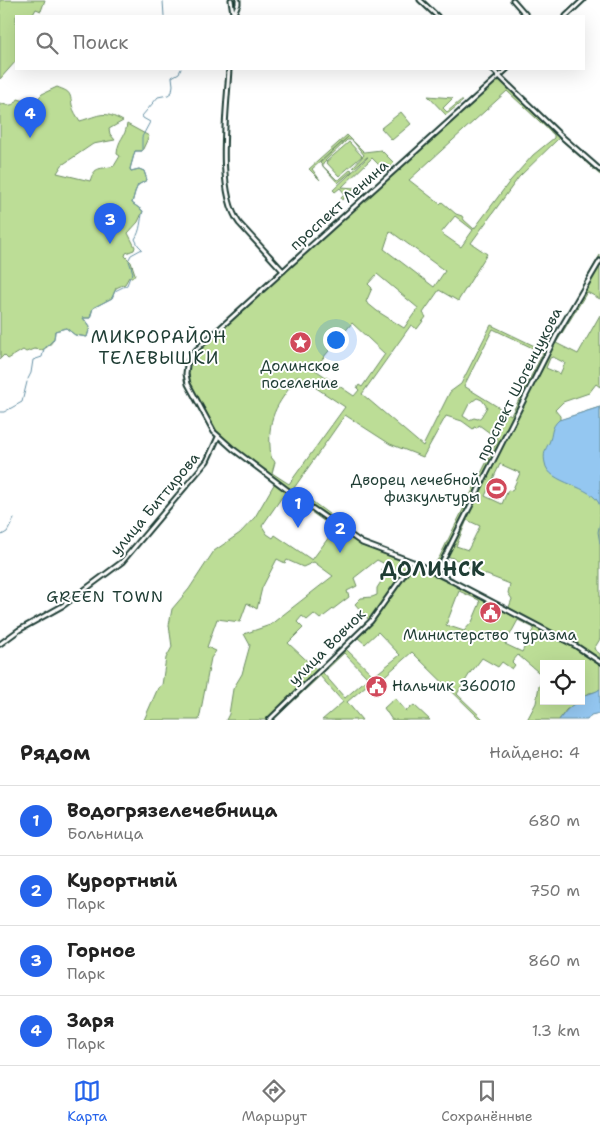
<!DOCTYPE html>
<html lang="ru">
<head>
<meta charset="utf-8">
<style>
  body { margin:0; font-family:"Shantell Sans",sans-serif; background:#f2f2f2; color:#222 }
  .controls { position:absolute; right:15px; bottom:15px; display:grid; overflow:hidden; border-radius:0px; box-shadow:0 5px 20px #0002 }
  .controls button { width:45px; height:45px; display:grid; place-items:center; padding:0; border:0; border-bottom:1px solid #e0e0e0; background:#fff; color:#222; font:25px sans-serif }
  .you { position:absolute; left:335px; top:339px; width:18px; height:18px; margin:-12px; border:4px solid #fff; border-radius:50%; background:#1a73e8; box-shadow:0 0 0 8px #1a73e833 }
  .badge { display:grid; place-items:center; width:32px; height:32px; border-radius:50%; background:#2563eb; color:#fff; font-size:16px; font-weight:700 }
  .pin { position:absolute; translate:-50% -41px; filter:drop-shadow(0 1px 2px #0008) }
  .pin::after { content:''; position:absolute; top:26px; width:18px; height:15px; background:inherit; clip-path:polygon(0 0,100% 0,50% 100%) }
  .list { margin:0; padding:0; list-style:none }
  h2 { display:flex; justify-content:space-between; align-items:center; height:65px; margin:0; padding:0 20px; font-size:21px }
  h2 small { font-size:16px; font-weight:400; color:#767676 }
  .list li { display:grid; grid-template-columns:32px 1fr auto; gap:15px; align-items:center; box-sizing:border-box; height:70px; padding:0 20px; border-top:1px solid #e0e0e0 }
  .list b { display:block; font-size:19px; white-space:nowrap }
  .list p { margin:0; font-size:16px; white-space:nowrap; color:#767676 }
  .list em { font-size:16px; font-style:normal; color:#767676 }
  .icon { flex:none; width:28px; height:28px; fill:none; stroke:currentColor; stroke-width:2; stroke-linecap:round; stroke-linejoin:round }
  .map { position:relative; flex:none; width:600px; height:720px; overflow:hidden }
  .search { position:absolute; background:#fff; box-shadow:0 5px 20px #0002; left:15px; right:15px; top:15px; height:55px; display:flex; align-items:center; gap:12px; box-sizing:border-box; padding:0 18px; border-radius:0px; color:#767676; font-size:19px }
  .sheet { height:345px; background:#fff }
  nav { display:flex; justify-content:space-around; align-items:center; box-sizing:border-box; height:70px; border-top:1px solid #e0e0e0; background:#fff; font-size:14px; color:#767676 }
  nav a { display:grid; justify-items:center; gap:2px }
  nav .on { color:#2563eb }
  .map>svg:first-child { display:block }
</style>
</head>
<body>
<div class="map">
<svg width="600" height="720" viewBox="0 0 600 720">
  <rect width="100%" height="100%" fill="#fff"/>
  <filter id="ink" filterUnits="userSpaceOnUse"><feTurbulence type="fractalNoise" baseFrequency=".02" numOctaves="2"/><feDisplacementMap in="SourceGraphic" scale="10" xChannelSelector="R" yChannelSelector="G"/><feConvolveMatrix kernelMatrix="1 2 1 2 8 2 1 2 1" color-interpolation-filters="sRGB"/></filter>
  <g filter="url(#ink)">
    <path fill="#bcdd96" stroke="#6e8d65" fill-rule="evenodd" d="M0 0H45L41 11 36 9 32 16H16V61L0 79Z
      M499 76 560 135 600 170V175L559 138 519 177 471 243 487 254 458 301 439 290 423 313 426 317 417 329 411 325 362 394 423 446 450 392 461 384 491 325 545 351 600 255V299L587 292 556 343 578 354 600 315V387L596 384 589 393 563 402 555 410 560 416V420L600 407V639L594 649 600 654V689L596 692 589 693 581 699V664H544V677L518 655 512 662 515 665 512 669 502 662 498 667 482 658 473 670H472L457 694 484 720H481L412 652 379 681 374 679 347 702 362 720H322L343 702 320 676 273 720H226L229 714 233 689 242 674 250 645 244 634 270 625 333 576 314 562 303 567 287 560 285 563 277 559 262 588 257 609 247 603 240 622 217 619 207 647 216 651 211 658 199 720H144L158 688 162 685 166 658 172 647 169 625 172 609 189 589 214 551 240 533 255 517 276 481 218 437 189 388 186 370 193 353ZM507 91 554 135V138L533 155 510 181 474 229 464 220 462 216 456 214 442 202 440 204 409 180ZM455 216 473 230 461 247 441 233ZM390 231 445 271 434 287 384 249ZM377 274 418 308 404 328 377 311 366 302 372 288 368 284ZM352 323 385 354 362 387 359 385 357 388 359 390 354 396 314 369ZM493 329 543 353 511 415 464 386ZM553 357 565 363 560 374 546 368 550 358ZM298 376 345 407 289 484 272 473 275 462 271 457C266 416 276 407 298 376ZM477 398 482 400 487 407 481 417 478 419 474 418 469 420 463 416 469 404ZM345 415 390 444 423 457 446 416 462 421 473 429 474 427 477 428 479 425 498 439 440 556 430 571 359 541 335 524 337 520 294 488ZM500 464 520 473 512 491 508 490 502 504 485 496ZM282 497H290L335 529 312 560 275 535 273 538 267 534 262 526ZM467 520 480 526 468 550 456 546ZM445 555 467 564 472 573 487 575 510 584 508 593 512 599 508 610 436 573ZM377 560 385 564 381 570 386 574 377 588V595L372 597 361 598 355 604 369 620 317 670 288 643 303 628 297 622 302 616 307 620 314 614 320 619 349 597 347 591 357 586 354 578ZM459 591 479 600 480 603 472 622 464 631 446 625ZM518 620 534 628 522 652 505 644ZM378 632 400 655 374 676 346 649 358 638 365 644ZM344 653 368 678 345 698 323 673Z
      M57 87C70 92 70 92 72 105 73 111 77 116 80 121 101 115 103 110 123 121L109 129 110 134 115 140 93 144 62 165 57 173 90 181C95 165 100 170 114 166L120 156 117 154C118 138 125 139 127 124L149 136 142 151H135L130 169 131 171 139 169 144 171 147 180 138 185 135 192 132 203 143 211 138 222 128 233 135 247 134 250 126 253 125 256 131 262 135 274 133 277H129L125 284 116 288 112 298 93 308 90 318H83L90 327 87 337 75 335 66 328 55 331C55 341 50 346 42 350L34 349 26 352 23 350 8 359 4 355 0 359V103C7 106 14 107 18 99L32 103 35 102 42 94Z
      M428 96 453 98 443 108 447 112 460 101H463L446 115Z
      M401 112 411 124 392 140 381 128Z
      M347 135 364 152 381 150 394 163 385 171 372 158 342 187 355 188 342 200 341 198 345 194 340 188 335 192 333 190 368 157H367L354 168 353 167 364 155 352 140H347L323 163V166L337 180 340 179 351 169 352 171 338 183 320 163 348 137 312 169 320 180 309 169Z
      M349 142 362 156 339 176 326 162Z
      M544 680V701H578L566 710 559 720H527L536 703 539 686Z
      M395 698 406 711 414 705 430 720H392L384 708Z"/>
    <path fill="#94c7f1" stroke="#6590a5" d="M600 407V506C593 484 548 485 545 463 543 455 545 449 549 443 553 434 550 428 559 420Z
      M600 689V713L591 715 587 720H559C565 712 572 703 581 701 583 693 594 694 600 689Z"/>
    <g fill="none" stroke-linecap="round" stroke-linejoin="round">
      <path stroke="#6590a5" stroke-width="1" d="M163 1 164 16
        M129 259 131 255 142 249 138 245 135 239C141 230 140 221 143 211L132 203 135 192 138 185 147 180 144 171 139 169 131 171 130 169 135 151H142V137L150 122 143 118 142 116 158 97 168 95 172 92 173 85 172 77 179 73 181 69
        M129 261 133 273 131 275
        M28 379 31 373 33 360 42 357 44 349 54 339 55 331 66 328 75 335 87 337 90 327 83 318H90L93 308 112 298 115 291 127 285 130 277
        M0 412H4L22 402 27 382
        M0 536 7 532 14 519
        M600 543 598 532 600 523"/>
      <defs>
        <path id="tertiary" d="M420 0 437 16
          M492 69 560 135 600 170
          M283 271 197 349 190 357 187 365 186 374 188 384 214 432 233 449 302 501 362 543 413 562 452 581 576 646 600 662
          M436 574 556 336 600 261
          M0 644 19 630 64 605 122 562 207 461 218 437
          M269 720 371 621 413 562"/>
        <path id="secondary" d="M231 0 233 13
          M513 0 527 16
          M233 16 238 4V0
          M566 16 583 0
          M229 69C227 109 215 189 239 223L283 271 507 69"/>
      </defs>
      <use href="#tertiary" stroke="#1f3d34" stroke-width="7"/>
      <use href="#secondary" stroke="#1f3d34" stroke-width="7"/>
      <use href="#tertiary" stroke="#fff" stroke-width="3"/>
      <use href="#secondary" stroke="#fff" stroke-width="3"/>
    </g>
  </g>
  <defs>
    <symbol id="sight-disc" viewBox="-11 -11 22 22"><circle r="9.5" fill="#d1495b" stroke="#fff"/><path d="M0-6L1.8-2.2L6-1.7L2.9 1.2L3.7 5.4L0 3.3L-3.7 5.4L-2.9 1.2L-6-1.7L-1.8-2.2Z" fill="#fff"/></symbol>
    <symbol id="stadium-disc" viewBox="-11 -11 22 22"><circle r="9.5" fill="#d1495b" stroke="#fff"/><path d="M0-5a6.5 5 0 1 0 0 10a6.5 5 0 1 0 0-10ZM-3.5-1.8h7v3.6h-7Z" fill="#fff"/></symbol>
    <symbol id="civic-disc" viewBox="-11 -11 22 22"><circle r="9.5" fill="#d1495b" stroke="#fff"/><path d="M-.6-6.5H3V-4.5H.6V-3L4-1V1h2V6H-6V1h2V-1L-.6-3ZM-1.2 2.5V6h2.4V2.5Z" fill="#fff"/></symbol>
  </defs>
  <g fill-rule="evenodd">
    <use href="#sight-disc" x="288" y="330" width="25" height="25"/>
    <use href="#stadium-disc" x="484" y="476" width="25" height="25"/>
    <use href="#civic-disc" x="478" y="600" width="25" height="25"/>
    <use href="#civic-disc" x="364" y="674" width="25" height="25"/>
  </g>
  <g text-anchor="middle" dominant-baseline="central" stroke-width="4" stroke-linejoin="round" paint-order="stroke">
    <g font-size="15" fill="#1f3d34" stroke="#fff">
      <text transform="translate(339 205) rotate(-42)">проспект Ленина</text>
      <text transform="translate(519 384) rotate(-63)">проспект Шогенцукова</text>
      <text transform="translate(155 504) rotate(-50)">улица Биттирова</text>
      <text transform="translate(327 647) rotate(-45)">улица Вовчок</text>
    </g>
    <g font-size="15" fill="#1f3d34" stroke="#fff">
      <text x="300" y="366">Долинское<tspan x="300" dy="17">поселение</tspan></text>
      <text x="480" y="480" text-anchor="end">Дворец лечебной<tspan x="480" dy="17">физкультуры</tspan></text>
      <text x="490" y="635">Министерство туризма</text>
      <text x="392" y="686" text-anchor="start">Нальчик 360010</text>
    </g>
    <g font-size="16" letter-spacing="1" fill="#1f3d34" stroke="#fff">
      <text x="105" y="596">GREEN TOWN</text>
    </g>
    <g font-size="18" letter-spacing="1" fill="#1f3d34" stroke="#fff">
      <text x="159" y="337">МИКРОРАЙОН<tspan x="159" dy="21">ТЕЛЕВЫШКИ</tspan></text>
    </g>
    <g font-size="20" font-weight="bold" letter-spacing="1" fill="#1f3d34" stroke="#fff">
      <text x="433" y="569">ДОЛИНСК</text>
    </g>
  </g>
</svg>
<div class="controls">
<button><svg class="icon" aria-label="locate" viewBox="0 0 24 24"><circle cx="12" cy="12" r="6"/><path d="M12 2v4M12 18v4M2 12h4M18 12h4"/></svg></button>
</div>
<div class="you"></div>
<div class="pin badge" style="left:298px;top:528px">1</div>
<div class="pin badge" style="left:340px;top:553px">2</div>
<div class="pin badge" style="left:110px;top:244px">3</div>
<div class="pin badge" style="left:30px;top:138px">4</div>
<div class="search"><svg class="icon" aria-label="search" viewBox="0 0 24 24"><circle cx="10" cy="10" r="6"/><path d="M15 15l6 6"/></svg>Поиск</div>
</div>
<section class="sheet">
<h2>Рядом<small>Найдено: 4</small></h2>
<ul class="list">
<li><span class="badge">1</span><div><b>Водогрязелечебница</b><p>Больница</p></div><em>680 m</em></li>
<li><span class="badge">2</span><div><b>Курортный</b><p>Парк</p></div><em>750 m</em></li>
<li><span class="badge">3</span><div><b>Горное</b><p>Парк</p></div><em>860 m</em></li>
<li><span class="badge">4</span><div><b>Заря</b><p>Парк</p></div><em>1.3 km</em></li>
</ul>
</section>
<nav>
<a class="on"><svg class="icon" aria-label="map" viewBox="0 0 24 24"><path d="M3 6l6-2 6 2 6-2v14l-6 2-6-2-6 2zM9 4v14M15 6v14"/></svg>Карта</a>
<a><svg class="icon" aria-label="directions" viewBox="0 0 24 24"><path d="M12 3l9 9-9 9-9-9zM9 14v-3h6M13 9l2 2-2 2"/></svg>Маршрут</a>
<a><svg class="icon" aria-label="saved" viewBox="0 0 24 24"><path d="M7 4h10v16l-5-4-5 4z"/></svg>Сохранённые</a>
</nav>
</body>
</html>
